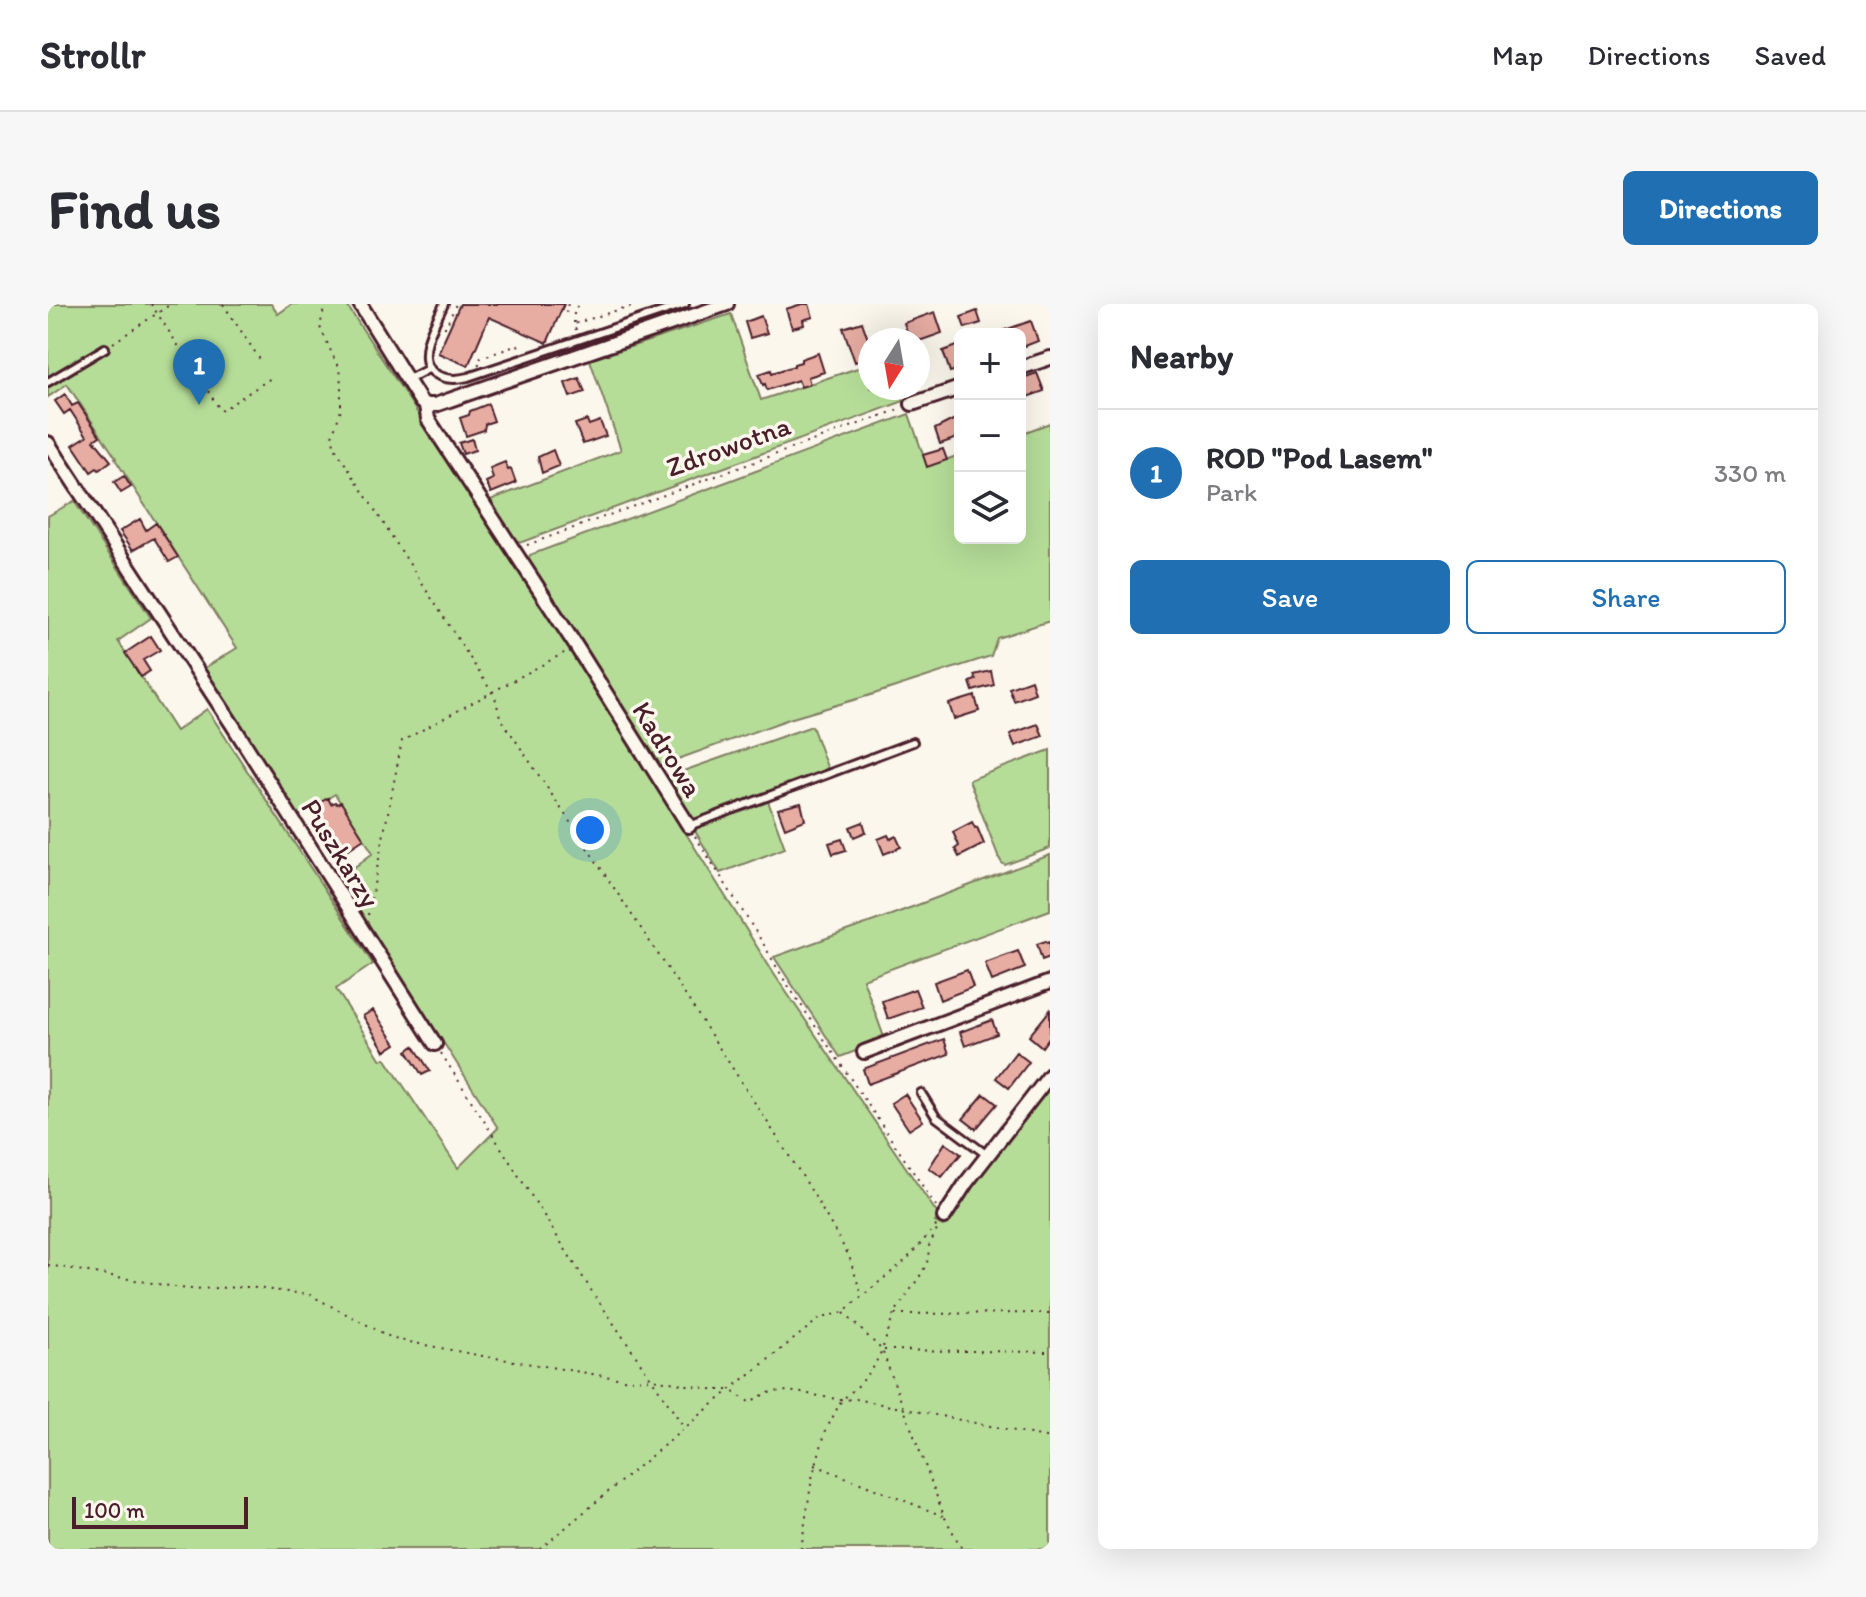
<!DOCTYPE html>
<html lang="en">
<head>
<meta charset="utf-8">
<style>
  body { margin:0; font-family:Itim,sans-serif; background:#f7f7f7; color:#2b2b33 }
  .controls { position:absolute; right:24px; top:24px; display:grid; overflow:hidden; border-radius:12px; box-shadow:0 8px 32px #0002 }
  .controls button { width:72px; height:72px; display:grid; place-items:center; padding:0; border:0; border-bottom:2px solid #e1e1e2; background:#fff; color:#2b2b33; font:40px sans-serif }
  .compass { position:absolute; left:810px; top:24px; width:72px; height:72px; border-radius:50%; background:#fff; box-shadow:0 8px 32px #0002; rotate:191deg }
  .scale { position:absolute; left:24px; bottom:20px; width:176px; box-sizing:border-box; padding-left:8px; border:4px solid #4a1f2b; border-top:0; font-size:22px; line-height:28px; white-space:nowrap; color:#4a1f2b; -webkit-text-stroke:6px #fbf7ec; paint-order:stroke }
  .you { position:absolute; left:542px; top:526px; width:28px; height:28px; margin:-20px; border:6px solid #fff; border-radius:50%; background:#1a73e8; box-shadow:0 0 0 12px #1a73e833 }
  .badge { display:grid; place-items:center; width:52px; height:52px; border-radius:50%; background:#1f6fb2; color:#fff; font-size:26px; font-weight:700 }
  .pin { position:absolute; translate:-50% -66px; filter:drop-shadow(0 2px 4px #0008) }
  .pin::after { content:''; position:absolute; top:42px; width:28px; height:24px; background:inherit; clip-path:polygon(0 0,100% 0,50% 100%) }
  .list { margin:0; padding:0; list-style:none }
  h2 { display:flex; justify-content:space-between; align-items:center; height:104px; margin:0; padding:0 32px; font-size:34px }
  h2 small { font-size:26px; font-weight:400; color:#7c7c81 }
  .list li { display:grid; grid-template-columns:52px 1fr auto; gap:24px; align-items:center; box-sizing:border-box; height:128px; padding:0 32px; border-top:2px solid #e1e1e2 }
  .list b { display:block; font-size:30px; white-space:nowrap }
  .list p { margin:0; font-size:26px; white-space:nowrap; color:#7c7c81 }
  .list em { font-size:26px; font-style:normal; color:#7c7c81 }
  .actions { display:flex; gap:16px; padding:24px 32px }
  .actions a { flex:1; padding:18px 0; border:2px solid #1f6fb2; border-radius:12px; text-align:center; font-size:28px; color:#1f6fb2 }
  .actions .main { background:#1f6fb2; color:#fff }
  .icon { flex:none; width:44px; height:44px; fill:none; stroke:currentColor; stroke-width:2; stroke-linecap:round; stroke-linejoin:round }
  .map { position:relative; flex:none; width:1002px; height:1245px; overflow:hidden; border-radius:12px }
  header { display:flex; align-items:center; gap:48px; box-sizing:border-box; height:112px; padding:0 40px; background:#fff; border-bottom:2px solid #e1e1e2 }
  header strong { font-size:38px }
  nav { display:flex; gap:44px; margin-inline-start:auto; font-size:28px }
  .intro { display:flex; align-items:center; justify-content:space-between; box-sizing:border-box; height:192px; padding:0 48px }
  h1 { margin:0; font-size:56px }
  .button { padding:20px 36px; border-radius:12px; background:#1f6fb2; color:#fff; font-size:28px; font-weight:700 }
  main { display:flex; gap:48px; padding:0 48px }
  aside { flex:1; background:#fff; border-radius:12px; box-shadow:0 8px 32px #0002 }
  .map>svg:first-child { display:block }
</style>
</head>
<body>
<header>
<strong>Strollr</strong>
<nav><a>Map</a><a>Directions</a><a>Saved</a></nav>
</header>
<div class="intro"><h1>Find us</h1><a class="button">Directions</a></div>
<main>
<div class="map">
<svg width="1002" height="1245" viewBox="0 0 1002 1245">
  <rect width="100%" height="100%" fill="#fbf7ec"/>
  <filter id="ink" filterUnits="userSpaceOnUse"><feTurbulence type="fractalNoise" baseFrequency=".0125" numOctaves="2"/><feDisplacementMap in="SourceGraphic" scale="16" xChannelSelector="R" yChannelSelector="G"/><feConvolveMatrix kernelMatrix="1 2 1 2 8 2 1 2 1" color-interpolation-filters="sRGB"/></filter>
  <g filter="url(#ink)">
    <path fill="#b5dd98" stroke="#807e62" stroke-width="2" d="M0 0H223L230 10 244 0H298L373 114 377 113 726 670 891 912 887 918 895 922 1002 780V1245H0V212L26 197 103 314 70 337 128 427 159 405 325 660 288 685 333 756 337 754 410 864 450 824 291 575 325 549 287 490 251 512 155 365 189 344 67 155 68 154 19 80 0 93Z
      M683 10 713 96 822 60V84H852L856 97 474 238 461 235 437 198 573 146 542 56Z
      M861 110 879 162 912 151V234H972V130L1002 119V317L949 334 943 352 826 390 741 415 608 463 478 261 482 251Z
      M764 422 780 466 641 517 615 474Z
      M1002 446V544L957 561 954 559 951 554 921 476Z
      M720 497 737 544 672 569 647 527 648 523Z
      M1002 551V606L815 675 837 736 792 753 726 653 843 611Z"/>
    <path fill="#e7ada3" stroke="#4a1f2b" stroke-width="2" d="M412 0H516L499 39 441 13 420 62 390 49Z
      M754 0H761L765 13 755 16 756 21 744 24 738 5Z
      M929 7 933 19 917 24 913 13Z
      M887 8 894 29 874 36H862L856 19Z
      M713 12 719 29 702 34 697 18Z
      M983 17 990 37 972 44V30H951V28Z
      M814 18 822 41V53L807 58 795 24Z
      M912 41V65L902 68 895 47Z
      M770 49 776 68 760 73 762 80 753 83 750 76 719 86 717 80 715 81 711 70 723 66 724 69 746 62V60L753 58V55Z
      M989 69 996 87 979 93 972 75Z
      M531 74 537 88 522 93 517 79Z
      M17 90 24 102 30 99 52 132 46 136 63 157 51 166 49 164 43 168 25 141 39 132 22 106 16 110 7 97Z
      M440 100 446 117 437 120 436 126 418 132 412 114 421 111 422 107Z
      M907 115 909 120 912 119V133L892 140 887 125Z
      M539 116 541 121 552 117 558 132 535 140 527 120Z
      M424 135 427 146 415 150 411 139Z
      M895 145 899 156 879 163 875 151Z
      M505 146 511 162 494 169 490 153Z
      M457 158 460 166 463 165 468 179 443 189 438 178 445 175 442 164Z
      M76 172 83 183 73 189 66 178Z
      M92 215 98 226 108 219 130 253 121 258 106 234 85 246 72 227Z
      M103 332 112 346 95 356 102 367 93 373 77 349Z
      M943 367 946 381 925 387 922 378 928 376 926 371Z
      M983 376 987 389 966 397 961 384Z
      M927 392 931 407 906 415 901 400Z
      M990 420 995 432 967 442 962 430Z
      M280 494 283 500 287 498 289 500 293 498 316 535 288 553 273 528 279 524 266 502Z
      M753 499 757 516 737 524 730 505Z
      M815 518 818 528 806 533 802 523Z
      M924 518 927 524 929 523 936 540 911 553 907 545 911 542 905 528Z
      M840 531 842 535 848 532 853 543 836 550 830 535Z
      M794 535 798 546 785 550 781 539Z
      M998 637 999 639 1002 638V653L994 656 989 640Z
      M970 647 977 664 944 677 937 659Z
      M919 666 925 683 892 696 886 678Z
      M867 685 874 703 840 715 834 697Z
      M325 706 348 740 337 747 315 712Z
      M1002 706V732L994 743 981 732Z
      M944 716 949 730 917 742 912 728Z
      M896 735 901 750 820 780 815 765Z
      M366 742 382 767 374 771 359 747Z
      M968 748 981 758 961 784 948 774Z
      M857 790 875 817 861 826 843 799Z
      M936 790 949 800 928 825 915 815Z
      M897 839 913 850 894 873 881 864Z"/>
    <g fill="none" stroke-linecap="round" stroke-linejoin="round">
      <defs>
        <path id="service" d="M396 0C390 14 378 33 378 49 376 73 401 78 420 73L637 0
          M359 76 382 64
          M0 78 57 44
          M641 522 865 438
          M873 789 888 813 939 851"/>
        <path id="minor" d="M312 0 373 98 378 101 380 115 528 342 641 522
          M972 64 1002 54
          M864 100 912 84
          M378 101H387L679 0
          M0 139 184 420 387 740
          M816 748 1002 678
          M896 913 918 879 1002 771"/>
      </defs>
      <use href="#service" stroke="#4a1f2b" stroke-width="12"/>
      <use href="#minor" stroke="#4a1f2b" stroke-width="18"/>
      <path stroke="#4a1f2b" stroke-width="2" stroke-dasharray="2 6" stroke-linecap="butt" d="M103 0 173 107 223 74
        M175 0 213 57
        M277 0 272 23 291 65 293 79V106L284 132 287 144 447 393 452 413 632 683 760 881 801 952 814 992
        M520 0 517 7 525 10
        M526 19V10L530 0
        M396 23H398L408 0
        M528 26 526 20 576 4 583 3 585 6
        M65 39 123 0
        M431 61 430 55 470 41 472 45
        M479 241 852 105
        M647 532 716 641 735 674 888 902
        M320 611 354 437 516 349
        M393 749 543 986 636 1123
        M0 961 139 985 201 983 262 991 346 1035 429 1051 581 1076 605 1075 668 1086H682L701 1098C708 1095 717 1089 725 1088 753 1084 780 1098 808 1095L1002 1134
        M796 1009 834 1046 896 1212 914 1245
        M847 1010 1002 1009
        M836 1046 1002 1048
        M767 1161 895 1212
        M492 1245 682 1086 771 1015 795 1008 858 956 889 921
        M753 1245 764 1174 778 1126 793 1097 812 1080 825 1064 834 1046 846 1010 874 969 880 956 881 942 891 922"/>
      <use href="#service" stroke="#fbf7ec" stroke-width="6"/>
      <use href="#minor" stroke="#fbf7ec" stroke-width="12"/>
    </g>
  </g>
  <g text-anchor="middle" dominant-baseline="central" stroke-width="7" stroke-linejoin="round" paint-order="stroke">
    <g font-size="28" fill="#4a1f2b" stroke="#fbf7ec">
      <text transform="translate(680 142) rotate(-20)">Zdrowotna</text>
      <text transform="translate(620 445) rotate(58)">Kadrowa</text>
      <text transform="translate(293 549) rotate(58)">Puszkarzy</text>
    </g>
  </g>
</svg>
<div class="controls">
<button>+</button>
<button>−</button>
<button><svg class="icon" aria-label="layers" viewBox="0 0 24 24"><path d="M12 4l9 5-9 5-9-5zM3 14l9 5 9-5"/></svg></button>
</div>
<svg class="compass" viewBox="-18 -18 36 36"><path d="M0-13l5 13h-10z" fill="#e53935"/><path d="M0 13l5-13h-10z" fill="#7c7c81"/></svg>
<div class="scale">100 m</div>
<div class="you"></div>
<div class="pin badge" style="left:151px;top:101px">1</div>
</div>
<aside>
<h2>Nearby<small></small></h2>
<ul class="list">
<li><span class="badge">1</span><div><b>ROD &quot;Pod Lasem&quot;</b><p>Park</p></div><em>330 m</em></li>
</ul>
<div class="actions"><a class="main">Save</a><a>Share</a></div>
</aside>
</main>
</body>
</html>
